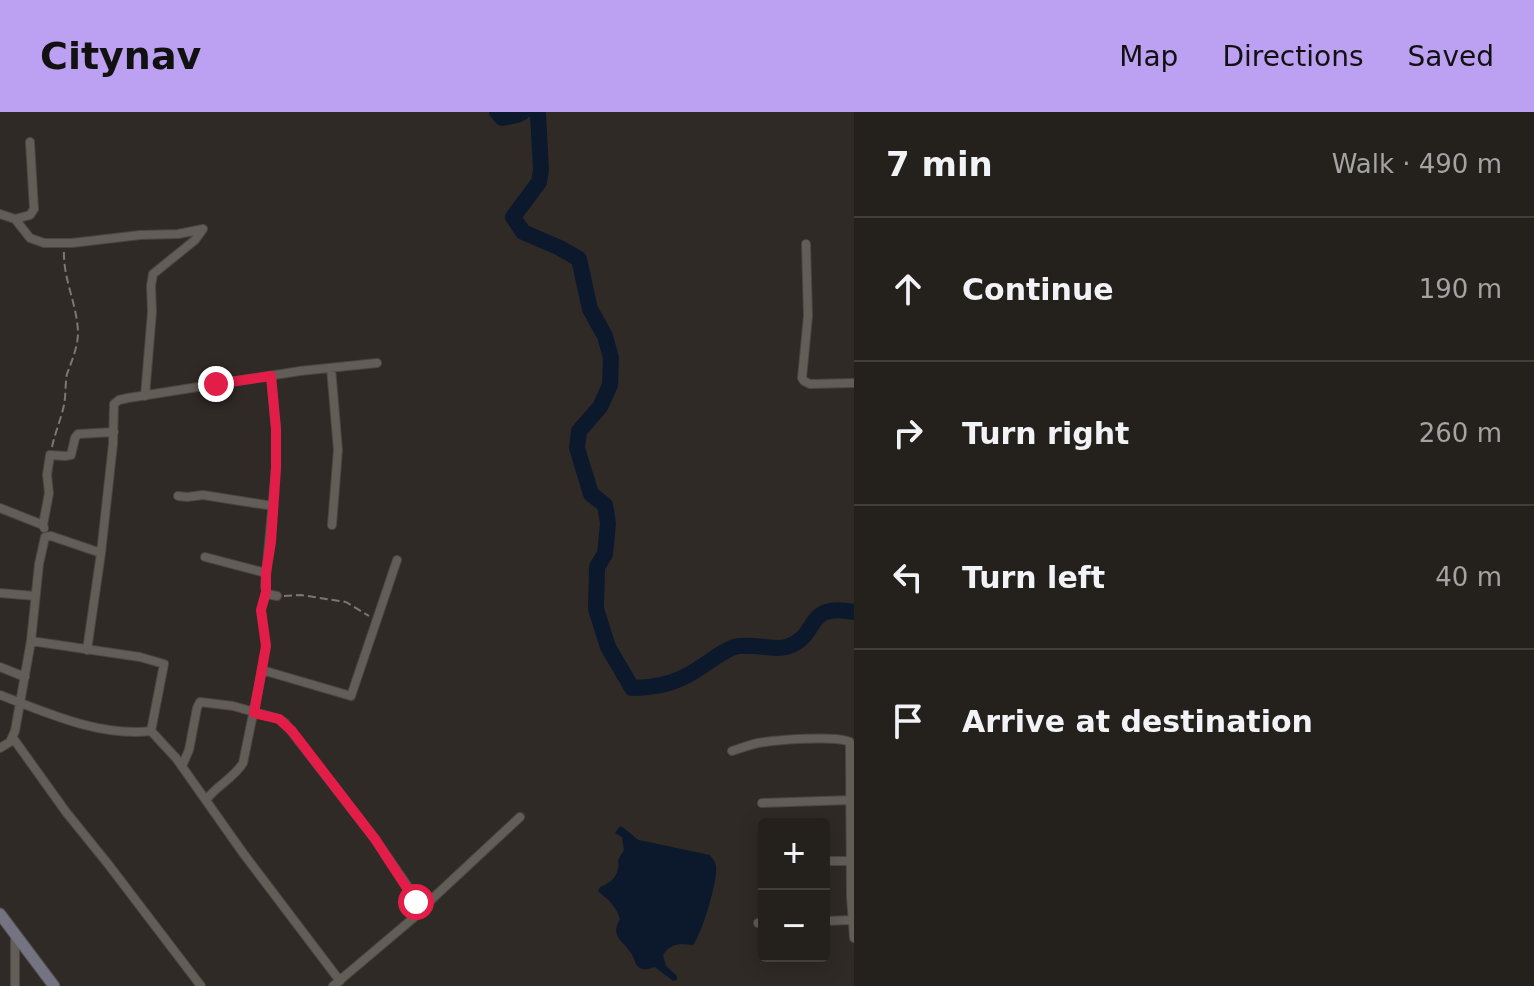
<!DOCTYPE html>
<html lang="en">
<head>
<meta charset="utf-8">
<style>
  body { margin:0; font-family:"DejaVu Sans",sans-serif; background:#302d29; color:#f1f3f6 }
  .controls { position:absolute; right:24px; bottom:24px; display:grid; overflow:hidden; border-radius:8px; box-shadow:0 4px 20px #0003 }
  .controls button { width:72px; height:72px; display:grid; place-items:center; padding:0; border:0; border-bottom:2px solid #413e3b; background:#24201c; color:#f1f3f6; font:40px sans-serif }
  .stop { position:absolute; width:24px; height:24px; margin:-18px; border:6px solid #e11d48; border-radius:50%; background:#fff }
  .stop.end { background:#e11d48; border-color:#fff; box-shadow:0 2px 8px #0008 }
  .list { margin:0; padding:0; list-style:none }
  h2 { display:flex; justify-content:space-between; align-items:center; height:104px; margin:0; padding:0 32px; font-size:34px }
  h2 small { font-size:26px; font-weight:400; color:#a3a3a3 }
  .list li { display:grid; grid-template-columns:52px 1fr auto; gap:24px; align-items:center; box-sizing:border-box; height:144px; padding:0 32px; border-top:2px solid #413e3b }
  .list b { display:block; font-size:30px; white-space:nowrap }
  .list em { font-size:26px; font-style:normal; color:#a3a3a3 }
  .icon { flex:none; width:44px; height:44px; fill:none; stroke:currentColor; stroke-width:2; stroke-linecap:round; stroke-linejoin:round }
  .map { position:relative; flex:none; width:854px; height:874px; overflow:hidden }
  header { display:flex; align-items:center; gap:48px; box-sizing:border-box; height:112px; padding:0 40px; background:#bca0f2; color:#111 }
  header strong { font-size:38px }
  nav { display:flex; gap:44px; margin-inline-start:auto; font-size:28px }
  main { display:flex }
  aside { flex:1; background:#24201c }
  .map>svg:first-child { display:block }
</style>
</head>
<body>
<header>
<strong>Citynav</strong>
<nav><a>Map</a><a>Directions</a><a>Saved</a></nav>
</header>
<main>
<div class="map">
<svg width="854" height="874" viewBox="0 0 854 874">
  <rect width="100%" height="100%" fill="#302a26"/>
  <path fill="#0c192d" d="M620 714C628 718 632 724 639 728L710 743C714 749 715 748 716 755 718 768 702 822 693 833 680 832 672 830 663 843L666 854 677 864V868L673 869 655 855C651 856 646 858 642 857 634 854 635 846 631 841 622 828 610 824 620 807 615 792 608 788 598 779L600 775C612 771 620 762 618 748L624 738 622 725 615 721Z"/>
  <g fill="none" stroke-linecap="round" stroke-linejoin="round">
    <path stroke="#0c192d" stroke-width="16" d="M497 0 502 6 517 3 523 0
      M536 0 538 2 541 58 539 70 513 105 523 120 560 136 579 147 590 197 605 224 611 246 610 273 600 295 579 319 577 336 591 382 605 393 608 411 605 442 597 455 596 497 608 535 632 576C651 576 669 573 686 564 703 556 716 542 734 535 750 530 776 540 789 534 820 523 804 490 854 500"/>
    <defs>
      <path id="street" d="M0 102 15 107 30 126 44 131H72L140 123 178 122 203 117 195 128 153 162 151 174 152 200 145 284
        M15 107 30 103 34 97 30 30
        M806 132 808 204 802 266 804 269 810 272 854 271
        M331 256 338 338 332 413
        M271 264 276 317V356L265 474 267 482 277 484
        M178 384 187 385 203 383 273 394
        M0 396 43 413 44 416
        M43 413 49 381 47 363 50 343 65 344 71 343 75 326 78 322 114 320
        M205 445 266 461
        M0 481 35 484
        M31 529 140 545 164 552 151 619
        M87 538 101 441
        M0 555 25 565
        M0 583C48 601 99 625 151 619
        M151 619 176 646 243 741 340 869
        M13 626 66 700 108 752 201 874
        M0 636 10 630 15 619 31 529 39 452 45 425 51 424 101 441 113 332 114 292 119 288 128 286 300 259 377 251
        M732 639C741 636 749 633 758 631 775 628 836 623 850 630L851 785 854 826
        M182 654 189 638 197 596 200 590 233 594 279 607 285 611 375 727 409 776 418 795 417 803 333 874
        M206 688C216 674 234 666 243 651L262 558 351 584 397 448
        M762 691 851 688
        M824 749H852
        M418 800 520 705
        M824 809 852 808
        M758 811 764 810
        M15 822V874"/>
      <path id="secondary" d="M0 802 54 874"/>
    </defs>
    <use href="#street" stroke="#4b4642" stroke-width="10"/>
    <use href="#secondary" stroke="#4b4642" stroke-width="13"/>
    <path stroke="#7c7774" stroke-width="2" stroke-dasharray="8 4" stroke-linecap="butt" d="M52 335C55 321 61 307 64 293 66 283 65 272 67 262 72 248 78 235 78 220 77 192 63 167 64 139
      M284 484 301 483 346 490 369 504
      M263 489 261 498 266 525 264 549"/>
    <use href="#street" stroke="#635d58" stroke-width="8"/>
    <use href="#secondary" stroke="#737381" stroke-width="11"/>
  </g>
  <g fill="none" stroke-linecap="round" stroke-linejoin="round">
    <path stroke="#e11d48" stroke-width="10" d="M216 272 271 264 276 317V356L271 430 266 461V480L261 498 266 534 254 601 279 607 292 619 375 727 416 790"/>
  </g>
</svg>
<div class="controls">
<button>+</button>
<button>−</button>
</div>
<div class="stop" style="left:416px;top:790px"></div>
<div class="stop end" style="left:216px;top:272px"></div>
</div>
<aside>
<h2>7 min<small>Walk · 490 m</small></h2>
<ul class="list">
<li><svg class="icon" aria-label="ahead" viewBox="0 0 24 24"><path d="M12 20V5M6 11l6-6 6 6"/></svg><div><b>Continue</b></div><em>190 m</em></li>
<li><svg class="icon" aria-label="right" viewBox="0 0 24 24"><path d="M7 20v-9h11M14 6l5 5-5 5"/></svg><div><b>Turn right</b></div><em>260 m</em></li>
<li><svg class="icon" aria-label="left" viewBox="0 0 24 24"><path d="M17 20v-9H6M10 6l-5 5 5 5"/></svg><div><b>Turn left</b></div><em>40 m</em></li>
<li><svg class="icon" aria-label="arrive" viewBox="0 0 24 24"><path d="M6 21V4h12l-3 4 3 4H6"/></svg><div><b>Arrive at destination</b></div></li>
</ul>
</aside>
</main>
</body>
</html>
